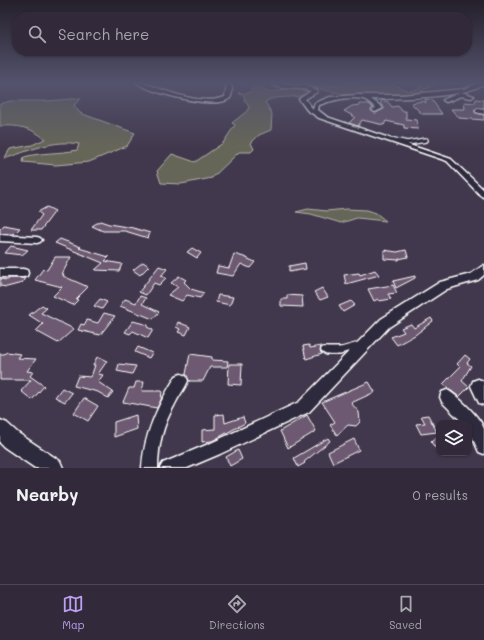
<!DOCTYPE html>
<html lang="en">
<head>
<meta charset="utf-8">
<style>
  body { margin:0; font-family:Mali,sans-serif; background:#3a3242; color:#f1f3f6 }
  .controls { position:absolute; right:12px; bottom:12px; display:grid; overflow:hidden; border-radius:8px; box-shadow:0 1px 3px #0004 }
  .controls button { width:36px; height:36px; display:grid; place-items:center; padding:0; border:0; border-bottom:1px solid #4d4654; background:#322a3a; color:#f1f3f6; font:20px sans-serif }
  .list { margin:0; padding:0; list-style:none }
  h2 { display:flex; justify-content:space-between; align-items:center; height:52px; margin:0; padding:0 16px; font-size:17px }
  h2 small { font-size:13px; font-weight:400; color:#a8a7af }
  .icon { flex:none; width:22px; height:22px; fill:none; stroke:currentColor; stroke-width:2; stroke-linecap:round; stroke-linejoin:round }
  .map { position:relative; flex:none; width:484px; height:468px; overflow:hidden }
  .search { position:absolute; background:#322a3a; box-shadow:0 1px 3px #0004; left:12px; right:12px; top:12px; height:44px; display:flex; align-items:center; gap:10px; box-sizing:border-box; padding:0 14px; border-radius:16px; color:#a8a7af; font-size:15px }
  .sheet { height:116px; background:#322a3a }
  nav { display:flex; justify-content:space-around; align-items:center; box-sizing:border-box; height:56px; border-top:1px solid #4d4654; background:#322a3a; font-size:11px; color:#a8a7af }
  nav a { display:grid; justify-items:center; gap:2px }
  nav .on { color:#bca0f2 }
  .map>svg:first-child { display:block }
</style>
</head>
<body>
<div class="map">
<svg width="484" height="468" viewBox="0 0 484 468">
  <rect width="100%" height="100%" fill="#42384d"/>
  <filter id="ink" filterUnits="userSpaceOnUse"><feTurbulence type="fractalNoise" baseFrequency=".025" numOctaves="2"/><feDisplacementMap in="SourceGraphic" scale="8" xChannelSelector="R" yChannelSelector="G"/><feConvolveMatrix kernelMatrix="1 2 1 2 8 2 1 2 1" color-interpolation-filters="sRGB"/></filter>
  <g filter="url(#ink)">
    <path fill="#666658" stroke="#b2b2ac" d="M359 83C368 83 378 82 388 83 400 84 406 96 421 87L415 83H436L419 93 368 97 360 94 346 95 311 87Z
      M255 84 260 85 263 90 269 92 305 88 311 90C299 102 278 93 265 102L272 114 271 130 259 135 251 143 254 149 251 152H239L212 178 181 184 161 183 157 171 172 154 195 162 223 143 235 125 232 123 247 111 249 107 245 101 244 96 238 93H247L251 91Z
      M70 99H81L74 105 80 113 135 133 127 146 89 162 56 165 23 162 24 157C41 152 59 154 77 150L79 144C54 139 28 151 4 159L10 149 32 145 45 139C31 127 18 125 0 126V104L10 101H47Z
      M308 209 327 211 346 209 367 210 376 213 386 221 357 218 341 223 311 214 296 212Z"/>
    <path fill="#6d5a72" stroke="#fff" d="M425 99 432 100 442 114H422L411 103 423 101 426 103Z
      M476 99 484 100V108H477L474 110 476 113 484 115V120L459 118 451 109H465L464 102 475 103Z
      M381 100 388 102 392 107 398 106 402 111H406V119L417 120 418 129 404 128V125L386 121 384 125 362 120 358 126 349 123 355 117 344 111 352 106 360 105 359 104H369L373 108 371 110 376 113 384 109 381 105Z
      M47 207 55 211 41 230H31L42 215 38 212Z
      M100 221 109 224 133 228 150 233 148 238 125 231H103L92 226Z
      M4 225 20 228 14 234H0V229Z
      M60 239 81 247 79 248 109 257 105 261 122 264 119 271 95 270 103 263 55 243Z
      M11 246 28 250 22 255 5 253Z
      M192 248 201 253 197 258 187 252Z
      M384 250 397 252 406 250 408 257 399 259V260L384 259Z
      M234 254 244 257 255 262 250 268 241 264 233 276 216 273 218 266 229 268Z
      M55 257H71L62 274H64L63 276 88 287 76 299 78 300 73 305 53 296 62 287 35 280 43 269 47 270Z
      M143 262 149 266 140 275 133 270Z
      M305 263 306 269 289 272V266Z
      M159 266 167 269 161 276 166 278 159 285 154 283 146 295 139 292Z
      M375 270 379 275 346 284 344 275 359 273 360 275Z
      M179 276 186 280 184 282 191 289 204 293 200 298 187 295 182 301 168 295 178 287 171 283Z
      M415 276V278L396 288 393 281Z
      M9 278H25L22 283 7 287 0 286V279L8 280Z
      M393 285 397 293 388 294 391 299 379 301 378 299 374 301 368 289Z
      M322 288 328 297 320 300 314 292Z
      M218 295 233 297 230 305 216 302Z
      M287 295 302 296 303 307 281 306V299H287Z
      M140 296 146 298 142 304 159 312 153 319 120 306 125 299 136 303Z
      M100 299 107 302 102 309 94 306Z
      M351 301 355 305 343 312 339 306Z
      M42 305 47 308 41 313 74 329 58 343 36 331 43 324 29 315Z
      M104 313 115 316 100 335 78 330 81 324 84 325 87 320 98 323Z
      M431 318 433 321 415 335 397 345 391 337 404 332 401 328 411 324 414 328Z
      M133 321 148 325 147 327 153 330 148 338 133 331 130 334 125 332Z
      M178 322 190 327 186 335 178 332 180 329 176 327Z
      M309 345 310 348 321 346 320 351 322 354 306 359 303 346Z
      M138 347 152 353 149 358 135 352Z
      M7 352 20 354 17 358 36 359 27 371 33 372 30 376 44 386 32 400 21 391 31 380H0V354H4Z
      M190 354 212 357V360L228 361 227 367H210L203 381H189L186 374Z
      M465 355 470 359 467 363 471 366 462 381 469 387 459 397 443 384 460 367 457 364Z
      M97 357 107 361 98 374 103 375 98 382 113 392 108 398 98 392 74 386 78 376 91 377 95 365H93Z
      M119 364 136 366 132 374 117 371Z
      M229 364H242L241 385 228 384Z
      M136 382H144L142 391H162L161 400 157 408 123 402 129 388H134Z
      M369 382 375 392 351 403 359 412 360 422 356 426 348 425 337 435 330 425 335 422 322 402Z
      M62 388 72 393 65 402 55 397Z
      M84 398 98 406 88 421 74 413Z
      M224 414 225 423 243 417 245 423 212 441 202 442V430L215 429V415Z
      M136 415 137 429 114 437V422Z
      M307 415 316 431 288 448 280 431Z
      M428 415 437 432 421 434 416 424 425 423 421 416Z
      M439 435V453L431 442Z
      M328 438 330 441 304 462 305 463 298 467 294 458Z
      M354 439 359 450 333 463 328 452Z
      M238 450 242 459 230 466 226 457Z"/>
    <g fill="none" stroke-linecap="round" stroke-linejoin="round">
      <defs>
        <path id="lane-far2" d="M394 140 407 143 426 140"/>
        <path id="lane-far1" d="M324 350 332 352
          M335 352 360 345"/>
        <path id="lane" d="M327 351H340"/>
        <path id="street" d="M137 83H143C168 91 199 106 225 97L227 83H231C232 87 233 94 230 98 217 111 149 92 137 83Z
          M271 83 305 86 317 90V92L305 99 313 109 315 103 330 97 358 95H402L453 90 464 89 478 83H484C468 98 396 99 371 99L383 108 375 112 372 110 376 108C372 105 368 100 363 99 350 96 332 100 319 105L318 110 327 117 451 159 484 190V197L481 196 447 161 319 118 307 110 299 99 311 91C299 86 281 92 271 83Z
          M461 92 474 96 471 98 461 96 446 102 443 100Z
          M478 109 484 110V114L476 112V110Z
          M0 235 37 237 40 238 42 240 40 242 37 243 0 241Z
          M484 265V275L478 280 447 289 389 327 309 412 220 454 187 468H160L163 463 211 443 299 402 381 319 440 282 471 274Z
          M0 269H23L27 270 28 273 27 276 23 277H0Z
          M181 374 186 376 188 381C184 390 178 397 174 406 163 425 158 445 158 468H142C144 434 158 405 176 376Z
          M478 379 483 381 484 384V405L479 403 471 386 473 381Z
          M447 390C456 394 482 419 484 429 484 437 484 446 484 454L479 452C475 443 469 432 469 423H463L442 402 440 397 442 392Z"/>
        <path id="secondary" d="M0 420 7 423 18 433 60 461 63 468H35L4 447 0 443Z"/>
      </defs>
      <use href="#lane-far2" stroke="#fff" stroke-width="6"/>
      <use href="#lane-far1" stroke="#fff" stroke-width="8"/>
      <use href="#lane" stroke="#fff" stroke-width="10"/>
      <use href="#street" stroke="#fff" stroke-width="3"/>
      <use href="#secondary" stroke="#fff" stroke-width="3"/>
      <use href="#lane-far2" stroke="#2f2a3d" stroke-width="3.5"/>
      <use href="#lane-far1" stroke="#2f2a3d" stroke-width="5.5"/>
      <use href="#lane" stroke="#2f2a3d" stroke-width="7"/>
      <use href="#street" fill="#2f2a3d" fill-rule="evenodd"/>
      <use href="#secondary" fill="#2f2a3d" fill-rule="evenodd"/>
    </g>
  </g>
  <linearGradient id="sky" x2="0" y2="1"><stop stop-color="#241f2a"/><stop offset="0.56" stop-color="#54536d"/><stop offset="1" stop-color="#54536d" stop-opacity="0"/></linearGradient>
  <rect width="484" height="148" fill="url(#sky)"/>
</svg>
<div class="controls">
<button><svg class="icon" aria-label="layers" viewBox="0 0 24 24"><path d="M12 4l9 5-9 5-9-5zM3 14l9 5 9-5"/></svg></button>
</div>
<div class="search"><svg class="icon" aria-label="search" viewBox="0 0 24 24"><circle cx="10" cy="10" r="6"/><path d="M15 15l6 6"/></svg>Search here</div>
</div>
<section class="sheet">
<h2>Nearby<small>0 results</small></h2>
<ul class="list">
</ul>
</section>
<nav>
<a class="on"><svg class="icon" aria-label="map" viewBox="0 0 24 24"><path d="M3 6l6-2 6 2 6-2v14l-6 2-6-2-6 2zM9 4v14M15 6v14"/></svg>Map</a>
<a><svg class="icon" aria-label="directions" viewBox="0 0 24 24"><path d="M12 3l9 9-9 9-9-9zM9 14v-3h6M13 9l2 2-2 2"/></svg>Directions</a>
<a><svg class="icon" aria-label="saved" viewBox="0 0 24 24"><path d="M7 4h10v16l-5-4-5 4z"/></svg>Saved</a>
</nav>
</body>
</html>
